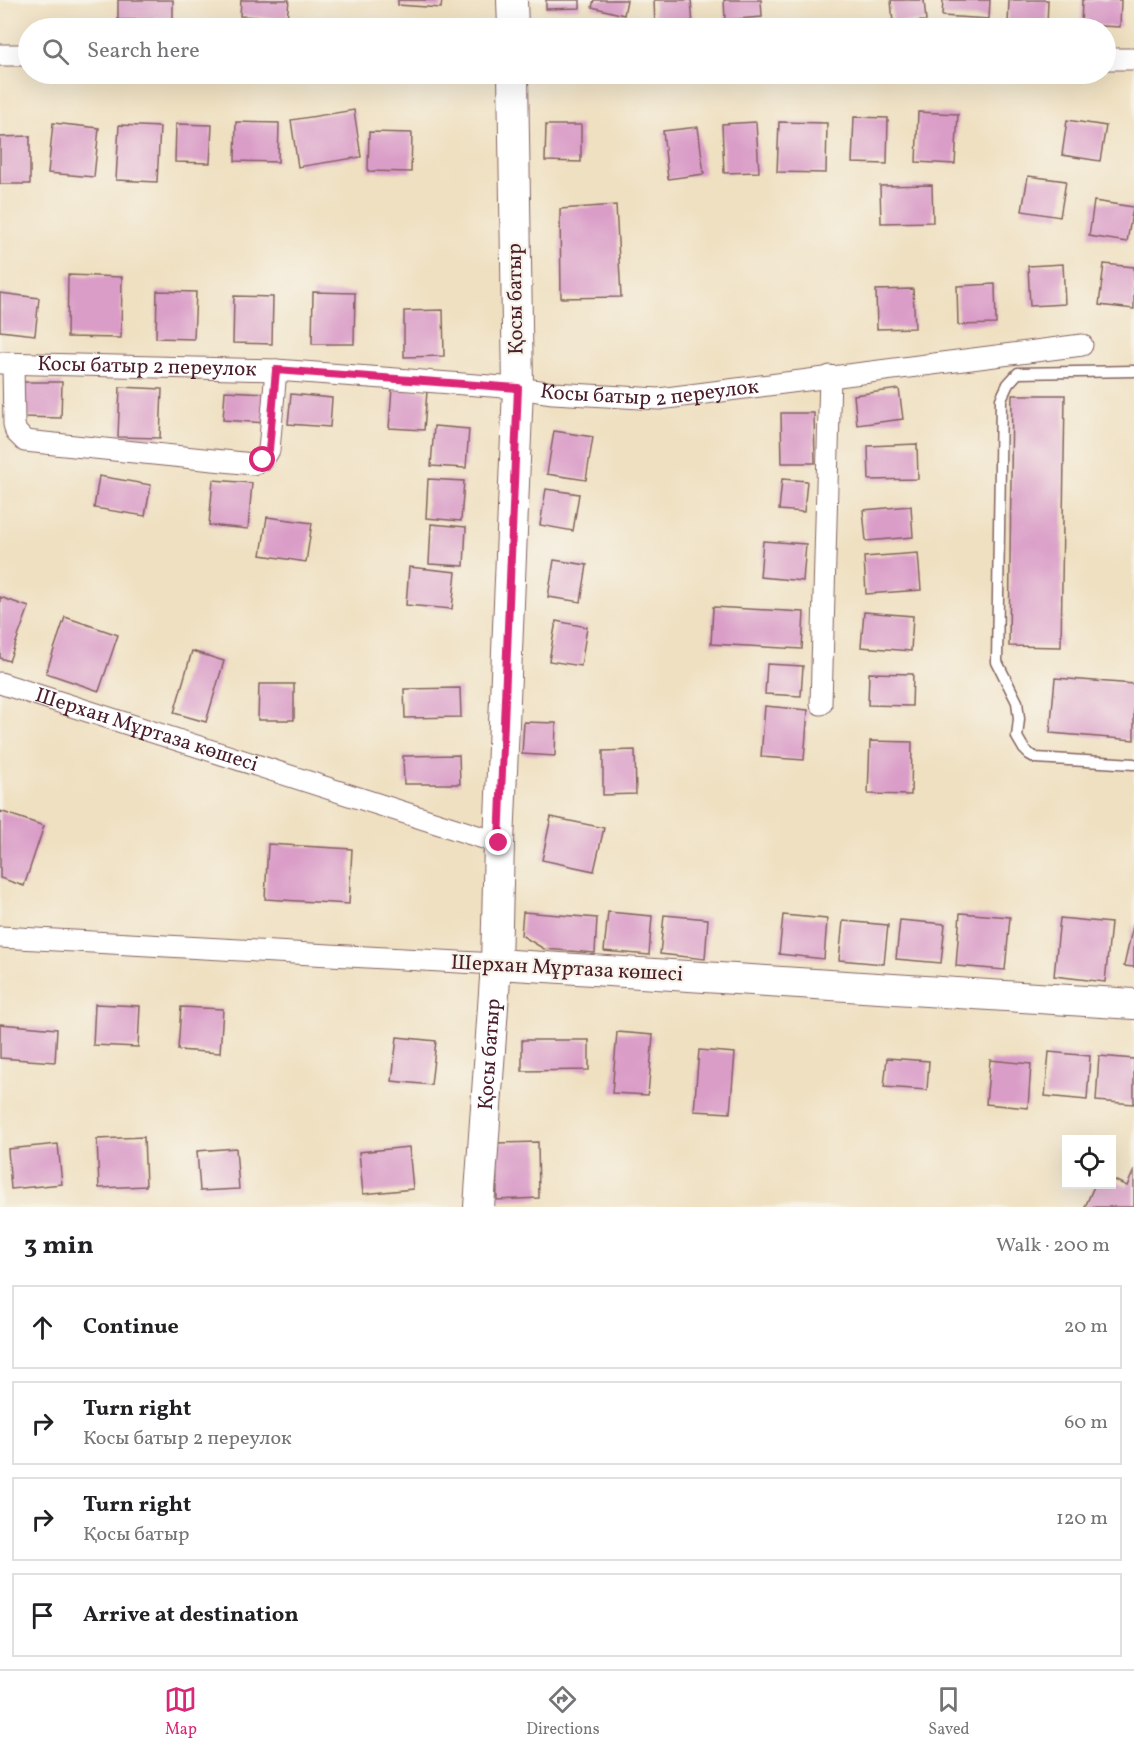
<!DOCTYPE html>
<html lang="en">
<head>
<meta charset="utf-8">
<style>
  body { margin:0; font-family:Vollkorn,serif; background:#f6f6f6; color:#202124 }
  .controls { position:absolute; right:18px; bottom:18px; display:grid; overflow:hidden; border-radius:0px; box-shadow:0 6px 24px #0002 }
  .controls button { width:54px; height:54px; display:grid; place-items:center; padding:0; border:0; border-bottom:2px solid #e0e0e0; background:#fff; color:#202124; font:30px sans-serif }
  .stop { position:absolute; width:18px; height:18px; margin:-14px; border:4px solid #db2777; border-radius:50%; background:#fff }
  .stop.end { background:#db2777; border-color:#fff; box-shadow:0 2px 6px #0008 }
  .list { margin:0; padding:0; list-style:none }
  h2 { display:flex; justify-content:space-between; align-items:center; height:78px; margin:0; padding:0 24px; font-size:26px }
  h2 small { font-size:20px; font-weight:400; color:#757577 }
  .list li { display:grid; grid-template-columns:39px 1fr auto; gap:18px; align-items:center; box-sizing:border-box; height:84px; margin:0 12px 12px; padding:0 12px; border:2px solid #e0e0e0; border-radius:0px }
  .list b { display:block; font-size:22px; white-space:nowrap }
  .list p { margin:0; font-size:20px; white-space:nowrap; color:#757577 }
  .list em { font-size:20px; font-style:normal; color:#757577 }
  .icon { flex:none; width:33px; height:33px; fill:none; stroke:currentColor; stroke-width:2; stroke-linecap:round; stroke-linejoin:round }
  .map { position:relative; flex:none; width:1134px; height:1207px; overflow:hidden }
  .search { position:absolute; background:#fff; box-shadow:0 6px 24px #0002; left:18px; right:18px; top:18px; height:66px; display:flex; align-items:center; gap:15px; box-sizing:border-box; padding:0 21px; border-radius:33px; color:#757577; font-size:22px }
  .sheet { height:462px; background:#fff }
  nav { display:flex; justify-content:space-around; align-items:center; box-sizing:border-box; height:84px; border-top:2px solid #e0e0e0; background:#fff; font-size:16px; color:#757577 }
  nav a { display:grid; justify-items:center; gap:3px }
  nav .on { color:#db2777 }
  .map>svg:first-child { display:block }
</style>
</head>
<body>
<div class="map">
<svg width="1134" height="1207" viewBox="0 0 1134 1207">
  <rect width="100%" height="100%" fill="#f7f3e8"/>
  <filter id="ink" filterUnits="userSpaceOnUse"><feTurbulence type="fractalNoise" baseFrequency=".0167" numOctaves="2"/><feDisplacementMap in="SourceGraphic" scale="12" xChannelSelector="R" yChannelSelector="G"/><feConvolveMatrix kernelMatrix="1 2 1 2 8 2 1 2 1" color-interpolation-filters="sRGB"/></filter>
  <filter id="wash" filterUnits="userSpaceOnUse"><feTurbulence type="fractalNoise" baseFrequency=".008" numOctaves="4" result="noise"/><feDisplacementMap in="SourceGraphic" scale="24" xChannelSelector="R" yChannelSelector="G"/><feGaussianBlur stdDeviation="1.35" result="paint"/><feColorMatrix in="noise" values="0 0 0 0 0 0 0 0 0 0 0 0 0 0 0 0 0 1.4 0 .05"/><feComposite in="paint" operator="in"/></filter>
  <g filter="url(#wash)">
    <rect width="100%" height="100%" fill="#efe0c1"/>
    <g id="blocks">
      <path fill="#da9dc8" d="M118 0H173V19L118 20Z
        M241 0H289L287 19 240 16Z
        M398 0H442L441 8 398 5Z
        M546 0H580V8L546 9Z
        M594 0H627L624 15 592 7Z
        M654 0H691L693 26 655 28Z
        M724 0H761L762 17 725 20Z
        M891 0H924L926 21 893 23Z
        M943 0H990L989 19 942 16Z
        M1009 0H1048L1047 26 1008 25Z
        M1082 0H1121L1120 27 1081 25Z
        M354 110 361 157 298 167 291 120Z
        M918 112 958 114 955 164 916 162Z
        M854 117 888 118 887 164 852 163Z
        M1067 120 1106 126 1100 161 1062 155Z
        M236 122 279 123 278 162 235 161Z
        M756 122 759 172 724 173 722 124Z
        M779 122 827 123 826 173 777 172Z
        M53 123 99 128 94 177 48 173Z
        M176 124 212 125 210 163 175 162Z
        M119 125 160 127 157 182 116 180Z
        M546 125H581V162L545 161Z
        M698 127 704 174 668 179 663 131Z
        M369 132 412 133 411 172 368 171Z
        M30 136V184H0V137Z
        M1028 176 1066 181 1060 217 1022 211Z
        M932 185 933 222 881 223 880 186Z
        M1094 201 1133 207 1127 242 1089 236Z
        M616 205 621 297 561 298 560 209Z
        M1063 264 1065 304 1030 306 1028 266Z
        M1104 264 1134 267V309L1099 305Z
        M68 275 122 277 121 338 67 337Z
        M995 284 996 324 958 325 957 286Z
        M913 289 915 328 877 329 876 290Z
        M157 291 196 292 194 339 156 338Z
        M313 292 355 293 354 344H312Z
        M0 293 39 298 35 335 0 331Z
        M234 296 273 297 272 344 233 343Z
        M443 310 444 356 404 357V311Z
        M21 382H62L61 418 21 417Z
        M120 387 162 389 160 438 118 437Z
        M392 388 427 391 424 430 389 428Z
        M899 389 903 419 857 425 854 395Z
        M225 391 269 393 267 423 223 420Z
        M291 394 332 398 330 427 288 424Z
        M1012 395H1065L1061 647 1009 646Z
        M781 413H814L815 463H782Z
        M434 426 469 429 466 468 431 466Z
        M554 431 593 437 586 480 547 474Z
        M917 444 918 479 869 480 868 446Z
        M99 476 151 485 145 516 94 508Z
        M428 479 464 481 461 521 426 518Z
        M782 479 807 481 804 512 779 510Z
        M213 480 252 483 248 529 209 525Z
        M546 489 579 494 573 531 540 525Z
        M911 506 913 537 866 541 863 510Z
        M267 517 312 523 306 562 261 555Z
        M431 524 466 527 464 566 429 564Z
        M763 541 806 544 803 581 760 577Z
        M918 553 921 590 866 594 864 557Z
        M554 560 587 565 581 602 548 597Z
        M409 567 456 572 452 609 406 605Z
        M0 597 29 607 9 661 0 658Z
        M713 607 804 612 802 649 711 644Z
        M864 612 913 616 911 651 861 647Z
        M65 617 118 635 99 691 46 673Z
        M556 621 587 627 581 666 549 661Z
        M192 651 224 661 206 722 174 713Z
        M767 664 803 666 801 696 765 694Z
        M869 673 913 674 912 706 868 705Z
        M1055 678 1134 684V740L1050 733Z
        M259 684H294V720H258Z
        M460 688 461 717 405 718 404 689Z
        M765 706 808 710 804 760 761 757Z
        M524 722 556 723 555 756 522 754Z
        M870 741 912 742 911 795 868 794Z
        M635 750 636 794 603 795V751Z
        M459 755 460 784H404L403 756Z
        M0 811 44 826 24 886 0 878Z
        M551 817 604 828 594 871 542 860Z
        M268 844 352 849 349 904 265 899Z
        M523 912 597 918 595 953 544 949 521 935Z
        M608 912 652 916 649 955 604 951Z
        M960 913 1010 917 1005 970 956 966Z
        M664 915 708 919 705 959 660 954Z
        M783 915 827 919 824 959 779 954Z
        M1060 918 1111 923 1105 982 1054 976Z
        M900 920 945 924 941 963 896 959Z
        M843 921 888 925 884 964 839 960Z
        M1133 925H1134V967L1124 966Z
        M95 1004 140 1006 138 1047 93 1045Z
        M181 1007 223 1009 220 1053 178 1050Z
        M0 1024 57 1029 55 1062 0 1058Z
        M617 1032 653 1035 648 1095 612 1093Z
        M397 1037 436 1041 431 1085 392 1081Z
        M522 1040H589V1070L522 1071Z
        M699 1050 735 1053 730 1113 694 1111Z
        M1049 1052 1090 1056 1087 1100 1045 1096Z
        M1099 1056 1134 1059V1104L1096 1101Z
        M887 1058 929 1061 927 1090 884 1087Z
        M990 1060 1031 1064 1028 1108 986 1104Z
        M144 1137 146 1186 99 1188 97 1139Z
        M538 1142 539 1198 497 1200 496 1143Z
        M58 1144 62 1184 11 1189 8 1149Z
        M409 1147 413 1189 363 1194 359 1152Z
        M236 1148 239 1189 200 1191 197 1151Z
        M1134 1170V1207H1085L1095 1184H1112V1179L1127 1186Z"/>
    </g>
  </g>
  <g filter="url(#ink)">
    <use href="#blocks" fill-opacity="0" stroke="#846360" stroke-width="1.5"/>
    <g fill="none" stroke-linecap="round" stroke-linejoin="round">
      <defs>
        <path id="lane" d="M1134 371 1018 373 1008 384 1001 399 997 662 1017 702 1019 719 1017 737 1024 749 1029 754 1036 758 1134 764"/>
        <g id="street">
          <path d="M0 55H28"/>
          <path d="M1106 59H1134"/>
          <path id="s1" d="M0 363 276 370 518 388 553 393 659 399 1082 345"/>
          <path d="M13 364 14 424 16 432 25 441 253 464 263 460 269 450 276 370"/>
          <path id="s2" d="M0 683 499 843"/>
          <path d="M821 704 830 376"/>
          <path d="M0 937 496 964"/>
        </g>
        <g id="secondary">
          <path d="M512 0 513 28"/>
          <path d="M496 964 1134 1004"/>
          <path id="s3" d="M479 1207 496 964 499 843 518 388 513 74"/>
        </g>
      </defs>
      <use href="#lane" stroke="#846360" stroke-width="13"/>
      <use href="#street" stroke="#846360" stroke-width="23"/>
      <use href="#secondary" stroke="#846360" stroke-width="32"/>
      <use href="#lane" stroke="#fff" stroke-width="10"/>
      <use href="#street" stroke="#fff" stroke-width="21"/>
      <use href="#secondary" stroke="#fff" stroke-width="30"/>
    </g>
  </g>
  <g fill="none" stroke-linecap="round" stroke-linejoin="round" filter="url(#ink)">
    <path stroke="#db2777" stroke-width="8" d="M263 460 269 450 276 370 518 388 499 843"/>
  </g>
  <g text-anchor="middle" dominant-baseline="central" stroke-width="4.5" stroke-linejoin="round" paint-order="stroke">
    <g font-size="21" fill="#4a1f2b" stroke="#f7f3e8">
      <text transform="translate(516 299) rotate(-91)">Қосы батыр</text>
      <text stroke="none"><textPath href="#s1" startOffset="147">Косы батыр 2 переулок</textPath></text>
      <text stroke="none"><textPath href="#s1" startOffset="651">Косы батыр 2 переулок</textPath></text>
      <text stroke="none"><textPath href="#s2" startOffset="154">Шерхан Мұртаза көшесі</textPath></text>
      <text transform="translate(567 969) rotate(3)">Шерхан Мұртаза көшесі</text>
      <text stroke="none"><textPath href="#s3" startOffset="153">Қосы батыр</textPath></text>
    </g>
  </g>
</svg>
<div class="controls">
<button><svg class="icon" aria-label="locate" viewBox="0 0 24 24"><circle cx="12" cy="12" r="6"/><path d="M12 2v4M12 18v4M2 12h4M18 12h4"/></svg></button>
</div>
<div class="stop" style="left:263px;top:460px"></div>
<div class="stop end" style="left:499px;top:843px"></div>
<div class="search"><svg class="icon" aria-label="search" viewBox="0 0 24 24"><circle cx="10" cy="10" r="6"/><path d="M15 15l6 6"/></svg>Search here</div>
</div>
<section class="sheet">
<h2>3 min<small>Walk · 200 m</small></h2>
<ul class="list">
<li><svg class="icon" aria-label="ahead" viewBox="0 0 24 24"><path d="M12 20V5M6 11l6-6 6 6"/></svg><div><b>Continue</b></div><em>20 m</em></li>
<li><svg class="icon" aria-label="right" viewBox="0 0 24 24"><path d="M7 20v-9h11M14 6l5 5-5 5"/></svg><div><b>Turn right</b><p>Косы батыр 2 переулок</p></div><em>60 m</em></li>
<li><svg class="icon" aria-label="right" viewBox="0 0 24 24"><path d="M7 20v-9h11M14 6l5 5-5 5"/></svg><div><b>Turn right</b><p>Қосы батыр</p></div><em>120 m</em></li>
<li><svg class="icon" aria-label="arrive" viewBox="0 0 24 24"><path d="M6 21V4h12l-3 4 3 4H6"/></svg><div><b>Arrive at destination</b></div></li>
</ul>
</section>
<nav>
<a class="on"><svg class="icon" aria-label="map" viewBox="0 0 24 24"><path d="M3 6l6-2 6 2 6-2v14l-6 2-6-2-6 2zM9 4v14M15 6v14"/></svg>Map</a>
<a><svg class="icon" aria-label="directions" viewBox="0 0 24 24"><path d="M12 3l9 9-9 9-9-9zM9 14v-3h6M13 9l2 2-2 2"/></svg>Directions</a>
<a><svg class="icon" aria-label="saved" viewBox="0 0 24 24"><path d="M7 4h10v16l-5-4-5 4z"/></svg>Saved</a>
</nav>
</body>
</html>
